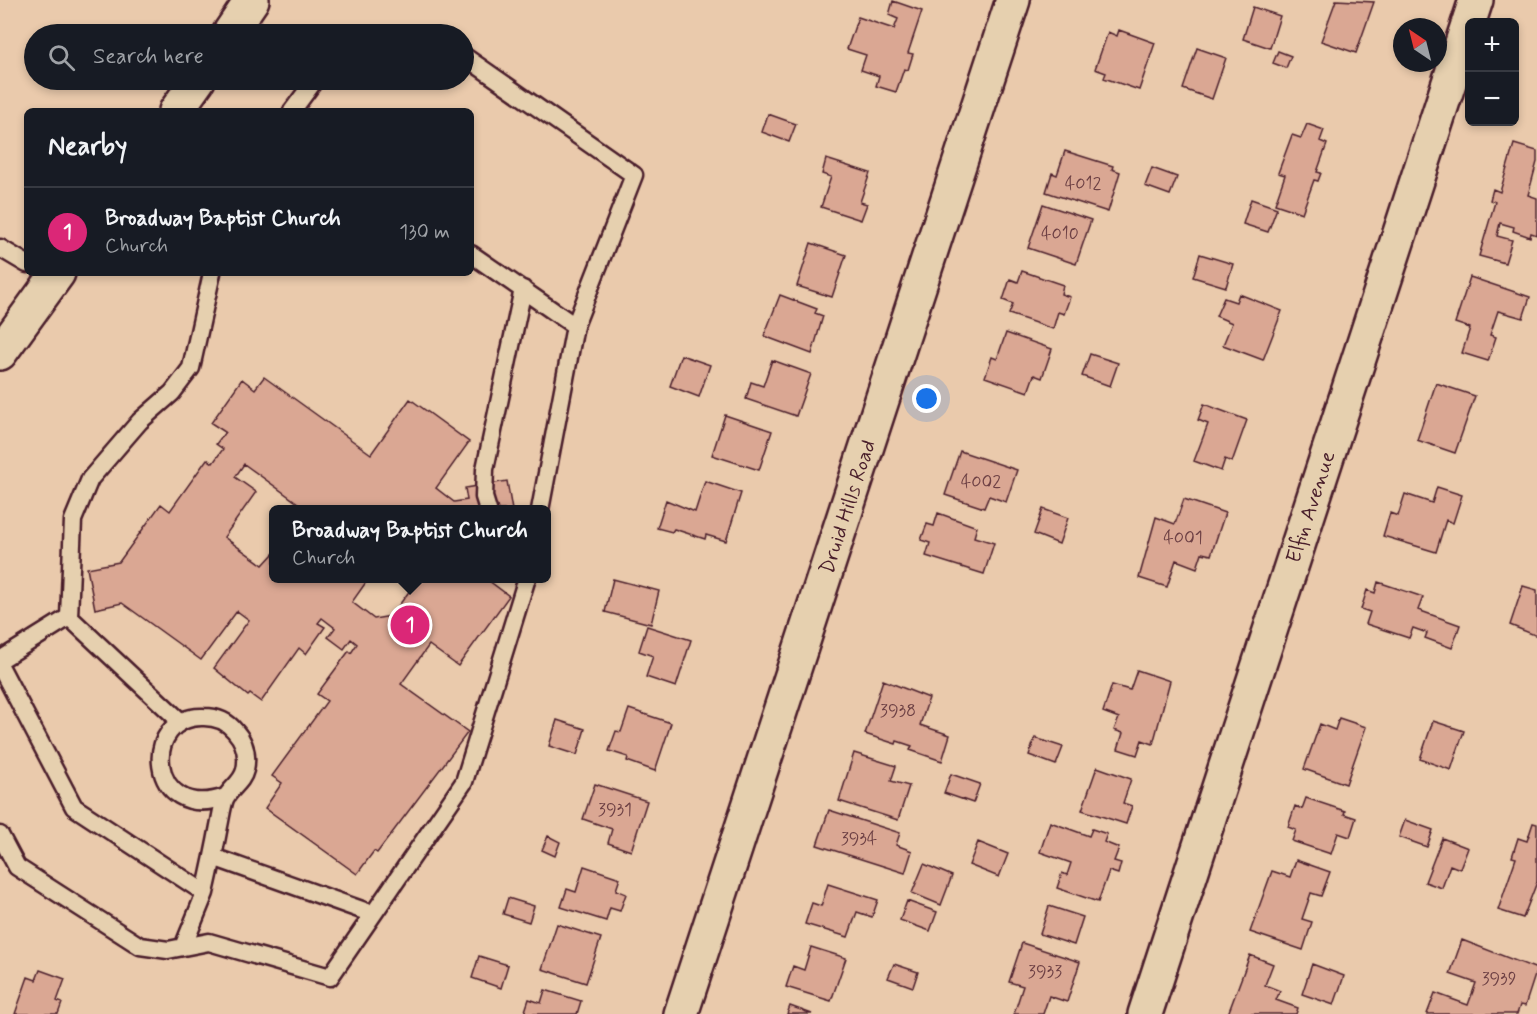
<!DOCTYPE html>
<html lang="en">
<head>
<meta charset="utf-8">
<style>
  body { margin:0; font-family:Mynerve,sans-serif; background:#20242c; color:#f1f3f6 }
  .controls { position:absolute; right:18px; top:18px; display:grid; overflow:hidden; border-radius:9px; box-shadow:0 3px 9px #0003 }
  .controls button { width:54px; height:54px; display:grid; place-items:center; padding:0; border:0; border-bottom:2px solid #363941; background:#171b24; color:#f1f3f6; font:30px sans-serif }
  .compass { position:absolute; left:1393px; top:18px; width:54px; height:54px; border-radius:50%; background:#171b24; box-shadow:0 3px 9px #0003; rotate:325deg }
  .you { position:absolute; left:927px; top:399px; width:21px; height:21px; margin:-15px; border:4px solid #fff; border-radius:50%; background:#1a73e8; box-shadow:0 0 0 9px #1a73e833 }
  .badge { display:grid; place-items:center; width:39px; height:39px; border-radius:50%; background:#db2777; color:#fff; font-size:20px; font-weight:700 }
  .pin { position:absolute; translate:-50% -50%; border:3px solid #fff; box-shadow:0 2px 6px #0006 }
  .popup { position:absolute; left:269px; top:505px; width:282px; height:78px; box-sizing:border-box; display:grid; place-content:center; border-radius:9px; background:#171b24; filter:drop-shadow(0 2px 4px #0005); font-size:20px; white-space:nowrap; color:#9ea1a6 }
  .popup b { font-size:22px; color:#f1f3f6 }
  .popup::after { content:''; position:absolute; left:50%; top:100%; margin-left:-12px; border:12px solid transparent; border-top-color:#171b24 }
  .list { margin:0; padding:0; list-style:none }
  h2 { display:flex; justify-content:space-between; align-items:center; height:78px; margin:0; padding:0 24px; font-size:26px }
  h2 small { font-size:20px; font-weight:400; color:#9ea1a6 }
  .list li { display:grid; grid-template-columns:39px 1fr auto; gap:18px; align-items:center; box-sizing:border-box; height:90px; padding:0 24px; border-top:2px solid #363941 }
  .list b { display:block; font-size:22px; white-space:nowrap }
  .list p { margin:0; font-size:20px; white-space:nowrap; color:#9ea1a6 }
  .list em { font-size:20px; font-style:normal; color:#9ea1a6 }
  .icon { flex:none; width:33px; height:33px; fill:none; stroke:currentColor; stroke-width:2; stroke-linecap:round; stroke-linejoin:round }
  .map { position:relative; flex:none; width:1537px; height:1014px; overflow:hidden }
  .search { position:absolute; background:#171b24; box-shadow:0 3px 9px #0003; left:24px; top:24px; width:450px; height:66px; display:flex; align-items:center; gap:15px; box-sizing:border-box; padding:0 21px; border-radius:33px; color:#9ea1a6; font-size:22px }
  .panel { position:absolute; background:#171b24; box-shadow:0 3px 9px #0003; left:24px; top:108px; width:450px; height:168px; border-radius:9px }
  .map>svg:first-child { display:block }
</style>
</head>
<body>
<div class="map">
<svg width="1537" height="1014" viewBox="0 0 1537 1014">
  <rect width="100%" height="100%" fill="#eacaac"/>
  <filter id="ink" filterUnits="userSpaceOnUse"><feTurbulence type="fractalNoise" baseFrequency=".0167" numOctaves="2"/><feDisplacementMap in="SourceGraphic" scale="12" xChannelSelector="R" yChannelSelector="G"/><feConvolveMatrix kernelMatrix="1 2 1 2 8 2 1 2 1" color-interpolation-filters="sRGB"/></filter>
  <g filter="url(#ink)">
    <path fill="#daa793" stroke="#4a1f2b" stroke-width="1.5" d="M1336 0 1374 2 1356 53 1321 41Z
      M893 1 922 11 908 53 913 54 908 70 904 69 896 92 876 86 879 76 861 70 866 55 847 49 858 17 894 29 898 19 889 15Z
      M1253 7 1280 16 1270 48 1243 39Z
      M1119 30 1155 43 1139 90 1104 78 1106 73 1095 69 1108 32 1117 36Z
      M1197 48 1226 58 1212 99 1183 89Z
      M1278 51 1291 56 1286 68 1273 63Z
      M768 114 796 124 789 142 762 132Z
      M1307 124 1324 130 1320 141 1327 144 1317 172 1321 173 1318 181 1314 180 1302 213 1275 204 1285 175 1278 173 1292 135 1301 138Z
      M1514 144 1537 151V162L1528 195 1537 198V235L1531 233 1530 237 1513 231 1514 227 1500 223 1497 236 1512 240 1505 263 1479 256 1495 202 1490 200 1493 189 1500 192Z
      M1065 151 1113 166 1112 169 1120 172 1108 212 1046 192 1052 173 1057 175Z
      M826 159 870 173 860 202 867 204 861 220 821 207 831 177 822 174Z
      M1152 168 1177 177 1170 195 1145 186Z
      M1251 199 1277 208 1268 232 1243 224Z
      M1043 204 1091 220 1076 264 1028 248Z
      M811 243 846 255 832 297 797 286Z
      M1200 254 1233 264 1226 287 1193 277Z
      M1022 271 1063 285 1061 294 1070 297 1064 314 1058 312 1053 329 1009 314 1013 304 1003 300 1010 279 1018 282Z
      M1470 277 1530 297 1523 318 1498 311 1490 335 1496 337 1488 361 1462 353 1470 328 1455 323Z
      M1239 294 1282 311 1263 360 1223 345 1232 323 1216 316 1224 298 1236 302Z
      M780 295 817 309 815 313 823 316 812 354 764 336Z
      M1006 333 1052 349 1042 378 1034 375 1028 392 985 377 992 357 997 359Z
      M1090 354 1118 363 1110 386 1082 376Z
      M681 355 710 365 699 397 670 386Z
      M772 360 811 374 796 416 746 399 751 382 763 386Z
      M264 377 371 454 410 399 469 442 436 488 454 502 467 500 465 488 507 481 512 510H295L299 504 244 464 235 477 256 492 224 537 263 565 274 553V578H369L352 602 374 619 391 616 419 578H485L509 596 458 666 429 645 401 684 468 732 377 853 374 851 357 874 265 808 282 783 272 776 327 701 317 694 349 651 351 653 357 644 351 639 344 649 328 637 335 628 322 618 318 623 325 627 306 654 299 648 261 702 250 694 248 696 214 668 249 620 237 611 201 660 122 603 95 609 87 568 119 562 161 504 170 511 207 459 213 463 223 449 216 444 225 432 211 423 242 379 255 389Z
      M1436 383 1475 396 1455 453 1417 440Z
      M1204 404 1247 420 1232 462 1225 459 1221 471 1194 461 1208 424 1198 420Z
      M725 415 772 431 759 470 712 455Z
      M960 451 1017 470 1006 502 989 496 984 508 945 495Z
      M705 481 741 493 726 541 706 535 705 539 674 529 672 532 657 528 666 500 695 512Z
      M1437 487 1462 495 1453 523 1446 520 1436 552 1383 536 1390 513 1398 516 1405 494 1432 503Z
      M1184 499 1225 513 1211 555 1202 553 1197 568 1176 560 1167 587 1139 578 1156 517 1175 524Z
      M1043 509 1068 518 1059 544 1034 534Z
      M938 513 977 527 974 537 994 543 984 574 926 556 930 543 921 540 927 524 934 526Z
      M613 579 659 591 651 624 605 612Z
      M1378 582 1423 597 1418 610 1460 625 1452 648 1425 638 1427 633 1413 628 1409 638 1366 624 1370 612 1361 609 1367 590 1375 593Z
      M1523 586 1537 590V636L1510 625Z
      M647 626 691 640 676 687 646 677 653 656 639 651Z
      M1137 670 1170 681 1153 744 1142 740 1137 755 1118 749 1123 733 1114 730 1119 718 1103 712 1112 685 1130 690Z
      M883 680 929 698 920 725 950 735 942 761 910 750 912 746 897 741 896 744 865 734Z
      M629 709 671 723 655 771 627 761 628 757 609 751 616 731 621 732Z
      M1339 718 1366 727 1346 784 1304 769 1320 724 1335 730Z
      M557 720 585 729 577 755 549 746Z
      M1433 721 1464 731 1451 770 1420 759Z
      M1035 738 1063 747 1056 765 1029 755Z
      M854 753 896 766 891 781 909 786 898 820 839 801Z
      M1097 767 1131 779 1123 803 1132 806 1126 824 1082 810Z
      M951 774 980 784 973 803 944 793Z
      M595 784 647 801 631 851 608 843 612 829 583 819Z
      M1306 798 1345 811 1344 814 1356 818 1350 837 1338 833 1331 854 1292 841 1296 830 1288 827 1295 806 1302 809Z
      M829 810 900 833 896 845 912 851 905 873 817 845Z
      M1405 820 1433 830 1427 847 1399 837Z
      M1050 822 1089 836 1092 829 1107 834 1104 842 1119 848 1114 861 1121 863 1118 874 1109 871 1098 902 1057 888 1062 873 1067 875 1071 863 1040 852Z
      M1533 823 1537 824V882L1523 918 1498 910 1516 858 1512 857 1518 838 1527 841Z
      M548 836 560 842 555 856 542 850Z
      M1442 838 1468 848 1460 869 1450 865 1442 888 1425 882Z
      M978 842 1008 854 999 877 969 865Z
      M1296 860 1330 872 1321 896 1311 893 1302 919 1312 922 1303 950 1250 932 1272 871 1290 877Z
      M924 864 952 876 941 905 912 893Z
      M584 866 620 878 616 890 626 894 620 911 610 908 606 921 561 907 567 889 576 892Z
      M828 884 878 900 872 917 857 912 848 937 805 924 812 903 821 906Z
      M508 898 534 906 529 922 503 914Z
      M907 901 937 912 930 931 900 920Z
      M1049 906 1083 917 1074 945 1040 934Z
      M557 924 601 938 586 983 542 969Z
      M1462 940 1537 969 1525 1006 1520 1005 1517 1014H1427L1435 993 1468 1005 1476 983 1450 974Z
      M1022 943 1080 962 1067 1002 1049 996 1043 1014H1014L1023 986 1009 982Z
      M811 947 846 958 831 1001 786 987 793 966 804 970Z
      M1250 955 1273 964 1265 985 1280 991 1276 1000 1298 1008 1296 1014H1228Z
      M479 956 508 965 501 988 472 978Z
      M894 964 918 972 913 987 888 978Z
      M1312 964 1344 976 1334 1005 1302 994Z
      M40 970 65 979 57 1001 62 1003 58 1014H15L28 977 36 980Z
      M545 990 581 1001 577 1014H524L529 999 541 1003Z
      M790 1006 812 1014H787Z"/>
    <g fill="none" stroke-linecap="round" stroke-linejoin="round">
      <defs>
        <path id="service" d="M464 56 634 175 575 326 540 510
          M292 111 315 80
          M0 248 27 264
          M471 254 575 326
          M488 510 484 497 485 469 523 289
          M69 617 181 722
          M0 660 69 617 73 520 90 479 140 421 172 393 191 368 212 273
          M0 666 74 807 205 893 183 947
          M0 835 17 867 140 946 168 950 209 942 330 977 464 782 527 578
          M213 857 373 914
          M205 893C210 871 215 848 219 826 221 817 222 807 225 799 230 788 242 783 245 770 248 756 245 742 235 731 227 721 217 717 204 717 140 714 147 824 225 797"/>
        <path id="minor" d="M681 1014 1013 0
          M1145 1014 1476 0"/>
        <path id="primary" d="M229 34 252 0
          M176 111 198 80
          M0 353 58 273"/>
      </defs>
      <use href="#service" stroke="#4a1f2b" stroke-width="21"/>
      <use href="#minor" stroke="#4a1f2b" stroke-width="38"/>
      <use href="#primary" stroke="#4a1f2b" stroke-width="38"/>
      <use href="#service" stroke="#e6d0af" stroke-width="16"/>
      <use href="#minor" stroke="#e6d0af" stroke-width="33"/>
      <use href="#primary" stroke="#e6d0af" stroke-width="33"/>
    </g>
  </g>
  <g text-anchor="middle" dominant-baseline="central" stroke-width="6" stroke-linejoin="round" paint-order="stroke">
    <g font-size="18" fill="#6e4145">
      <text x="1083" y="184">4012</text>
      <text x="1060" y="234">4010</text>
      <text x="981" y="482">4002</text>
      <text x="1183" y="538">4001</text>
      <text x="898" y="711">3938</text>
      <text x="615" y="810">3931</text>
      <text x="859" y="839">3934</text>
      <text x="1045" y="972">3933</text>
      <text x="1499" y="979">3939</text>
    </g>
    <g font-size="21" fill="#4a1f2b" stroke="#e6d0af">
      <text transform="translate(848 507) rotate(-72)">Druid Hills Road</text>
      <text transform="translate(1311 507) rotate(-72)">Elfin Avenue</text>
    </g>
  </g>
</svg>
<div class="controls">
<button>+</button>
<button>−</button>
</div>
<svg class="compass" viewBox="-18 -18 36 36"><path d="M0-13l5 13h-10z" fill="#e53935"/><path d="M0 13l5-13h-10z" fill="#9ea1a6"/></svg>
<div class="you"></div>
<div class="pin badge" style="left:410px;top:625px">1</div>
<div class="popup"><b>Broadway Baptist Church</b>Church</div>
<div class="search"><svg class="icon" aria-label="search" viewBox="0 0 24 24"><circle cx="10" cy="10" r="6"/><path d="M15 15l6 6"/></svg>Search here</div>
<section class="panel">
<h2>Nearby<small></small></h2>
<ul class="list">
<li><span class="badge">1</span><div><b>Broadway Baptist Church</b><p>Church</p></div><em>130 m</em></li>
</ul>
</section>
</div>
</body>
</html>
